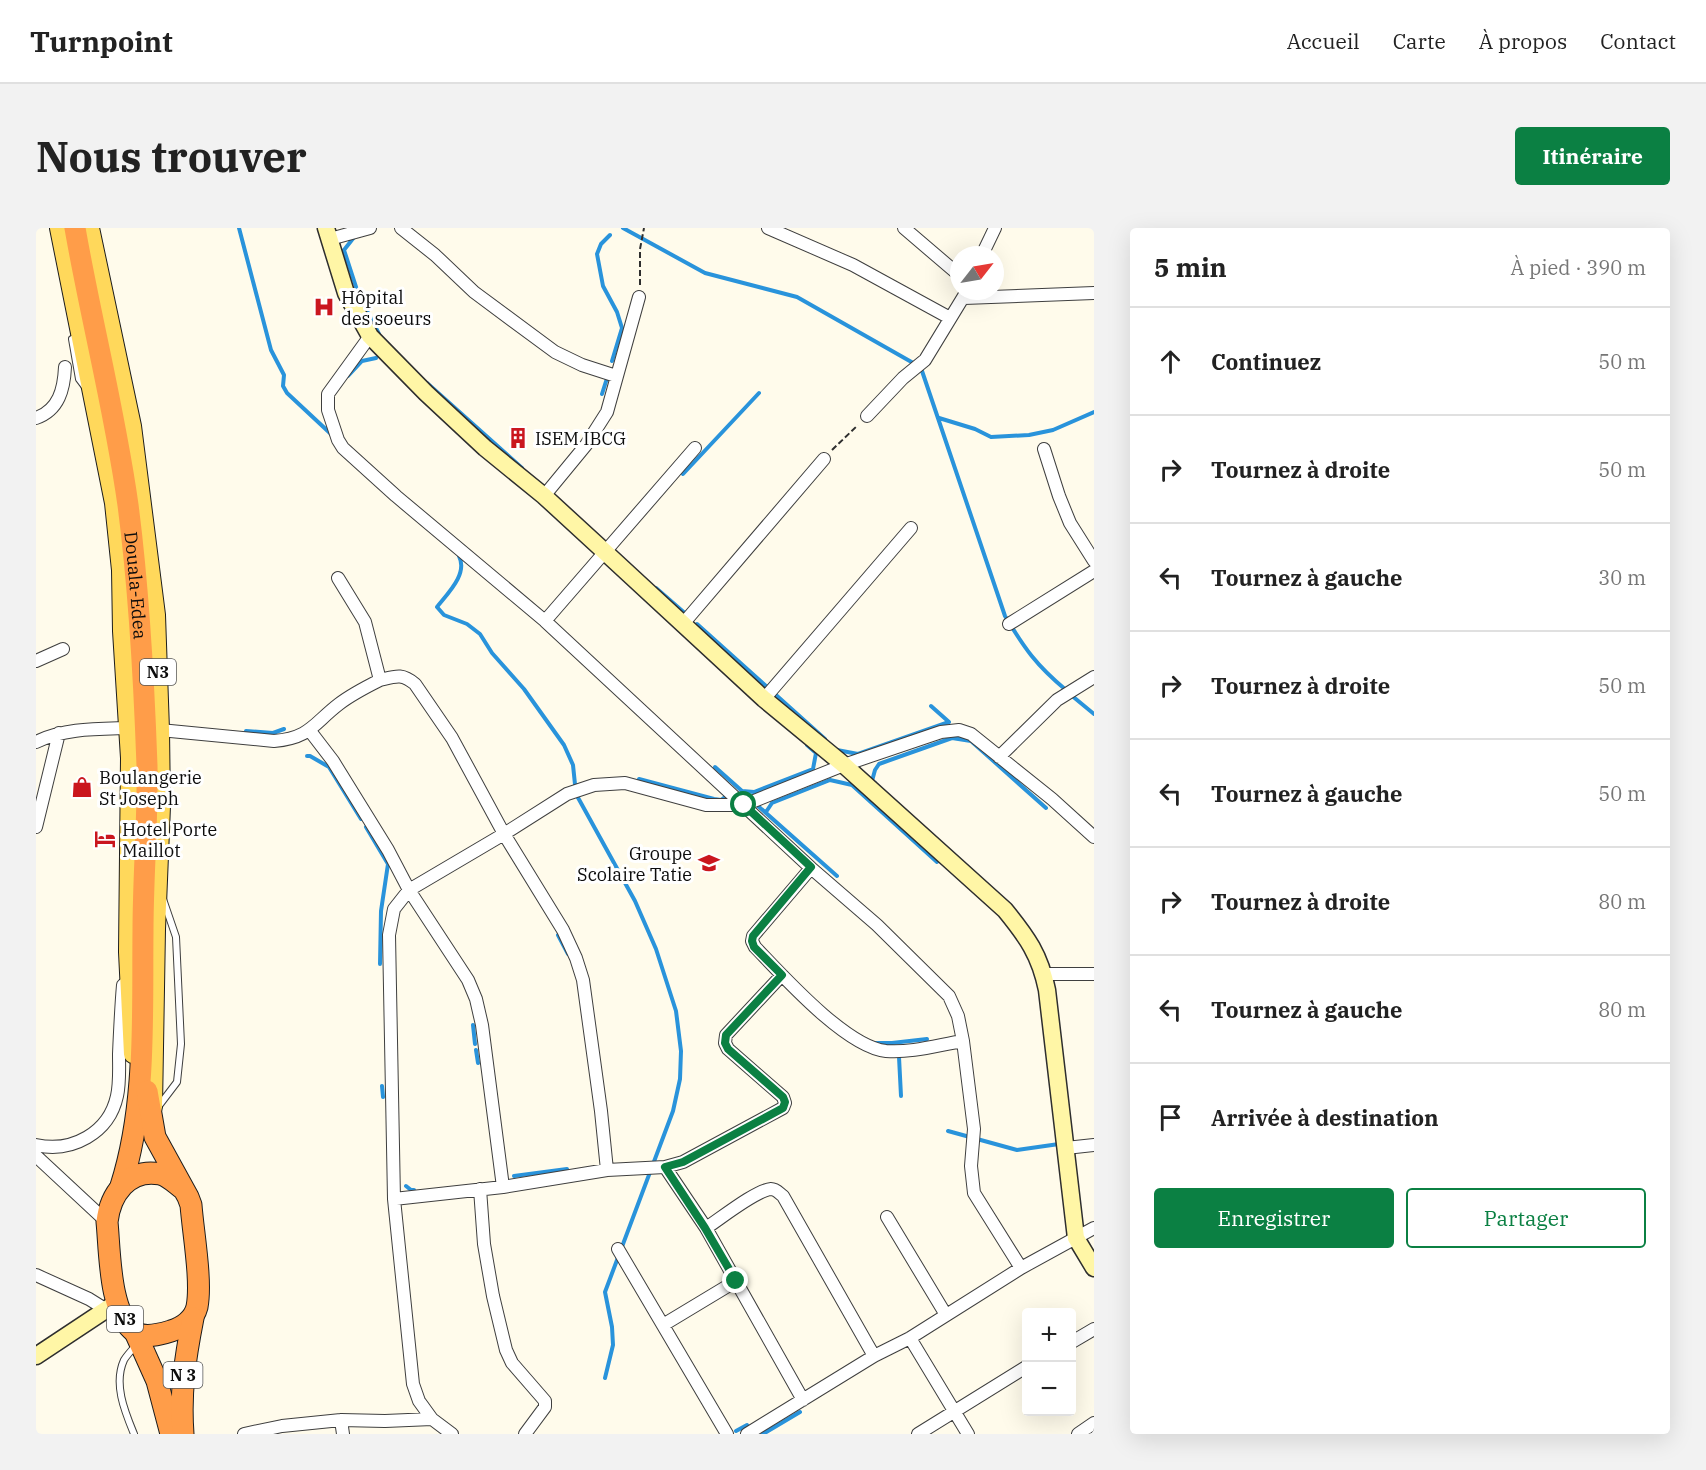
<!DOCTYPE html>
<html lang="fr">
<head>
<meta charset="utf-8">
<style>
  body { margin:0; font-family:"IBM Plex Serif",serif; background:#f2f2f2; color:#222 }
  .controls { position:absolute; right:18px; bottom:18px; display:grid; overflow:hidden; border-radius:6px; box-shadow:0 6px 24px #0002 }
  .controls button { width:54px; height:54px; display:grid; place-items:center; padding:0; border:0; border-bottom:2px solid #e0e0e0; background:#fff; color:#222; font:30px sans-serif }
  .compass { position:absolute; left:914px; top:18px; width:54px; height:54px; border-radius:50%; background:#fff; box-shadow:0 6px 24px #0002; rotate:59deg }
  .stop { position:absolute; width:18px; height:18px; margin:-14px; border:4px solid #0b8043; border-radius:50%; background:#fff }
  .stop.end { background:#0b8043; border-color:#fff; box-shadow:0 2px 6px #0008 }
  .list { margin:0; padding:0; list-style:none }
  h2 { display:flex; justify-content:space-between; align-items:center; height:78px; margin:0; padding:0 24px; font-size:26px }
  h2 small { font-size:20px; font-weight:400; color:#767676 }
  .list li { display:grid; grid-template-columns:39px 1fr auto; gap:18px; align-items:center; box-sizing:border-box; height:108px; padding:0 24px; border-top:2px solid #e0e0e0 }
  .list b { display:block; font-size:22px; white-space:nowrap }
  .list em { font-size:20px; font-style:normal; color:#767676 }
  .actions { display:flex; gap:12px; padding:18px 24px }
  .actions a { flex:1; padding:14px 0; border:2px solid #0b8043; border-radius:6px; text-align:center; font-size:21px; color:#0b8043 }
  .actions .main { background:#0b8043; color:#fff }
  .icon { flex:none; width:33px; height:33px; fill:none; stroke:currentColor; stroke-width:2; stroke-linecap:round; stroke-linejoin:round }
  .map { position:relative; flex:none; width:1058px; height:1206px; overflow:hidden; border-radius:6px }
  header { display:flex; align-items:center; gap:36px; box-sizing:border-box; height:84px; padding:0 30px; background:#fff; border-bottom:2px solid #e0e0e0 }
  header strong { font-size:28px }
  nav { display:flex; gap:33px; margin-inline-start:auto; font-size:21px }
  .intro { display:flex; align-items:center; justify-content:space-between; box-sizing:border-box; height:144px; padding:0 36px }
  h1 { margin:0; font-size:42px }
  .button { padding:15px 27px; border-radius:6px; background:#0b8043; color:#fff; font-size:21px; font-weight:700 }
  main { display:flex; gap:36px; padding:0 36px }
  aside { flex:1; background:#fff; border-radius:6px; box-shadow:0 6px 24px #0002 }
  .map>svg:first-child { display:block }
</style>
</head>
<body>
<header>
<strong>Turnpoint</strong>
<nav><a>Accueil</a><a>Carte</a><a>À propos</a><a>Contact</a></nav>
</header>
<div class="intro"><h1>Nous trouver</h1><a class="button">Itinéraire</a></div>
<main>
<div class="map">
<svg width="1058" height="1206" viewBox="0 0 1058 1206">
  <rect width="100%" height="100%" fill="#fffbeb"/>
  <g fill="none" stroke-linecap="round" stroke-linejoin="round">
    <path stroke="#2993db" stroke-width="4" d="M203 0 235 122 248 147 247 158 251 165 296 207
      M587 0 669 45 761 69 879 136
      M574 7 565 16 561 26 567 58 581 84 586 100 576 133
      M319 8 308 22 323 68 343 106
      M885 140 969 388C989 421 1000 437 1030 462
      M312 148 326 133 340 130
      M391 155 486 240
      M566 166 572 147
      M903 190 939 201 955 209 993 207 1017 202 1058 184
      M647 246 723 165
      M423 328C432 346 412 365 401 379L408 387 431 396 444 406 456 425 488 461 528 517 537 537 540 566 599 673 620 721 640 783 645 823 644 851 637 883 569 1064 576 1099 577 1117 569 1150
      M620 360 651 387
      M661 396 730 458
      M740 467 789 511
      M1035 467 1058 486
      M210 503 237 505 248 501
      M801 522 822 526 913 494 895 478
      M271 528H274L293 539 325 591
      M679 539 706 563 718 564 777 541 780 525 771 517
      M603 551 678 571 685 572 689 569
      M839 555 836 553 839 542 843 536 916 510 935 513 1010 580
      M722 578 801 648
      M730 584 736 575 794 552 816 557 901 634
      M330 599 352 636 345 683 344 736
      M522 707 532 726
      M437 797 439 816
      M840 815H856L891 811
      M440 822 442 835
      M863 829 865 868
      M346 858 347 869
      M912 903 981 922 1023 916
      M478 948 531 941
      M370 958 375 962H378
      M700 1203 711 1197
      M727 1206 764 1184"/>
    <defs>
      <path id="lane" d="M36 111 43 151 49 159
        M122 879 141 854 145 816 140 709 127 671
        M98 1206C89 1184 77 1156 88 1132 91 1127 96 1122 100 1117"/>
      <path id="street" d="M365 0 399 27 438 64 519 124 546 137 580 148
        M732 0 817 37 914 90
        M868 0 923 47
        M294 11 334 0
        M946 27 959 0
        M928 70 1058 65
        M334 108 292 166V182L302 212 307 220 360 268 509 393 775 640 841 697 913 768 922 788 927 813 938 901 935 938 938 965 985 1040
        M831 188 867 150 889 132 931 63
        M0 190C23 182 28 161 29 139
        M1008 221 1023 268 1034 295 1058 333
        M508 268 550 217 571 184 603 69
        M302 350 329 394 344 452C360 448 366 445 379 456L416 510 468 606 527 702 540 730 547 752 565 883 571 942
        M509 393 659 220
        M973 396 1058 343
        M646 397 788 231
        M0 433 27 421
        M728 471 875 300
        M124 502 238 513C274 510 277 496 303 476 316 466 330 459 344 452
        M274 503 297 533 352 622 373 662 432 752 440 771 446 797 467 959 571 942 629 939 647 934 747 880 749 875 747 869 692 821 689 815 690 807 746 747
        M0 514C29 500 61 501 93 500
        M963 529 1021 472 1058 449
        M0 599 23 505
        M775 640 717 708 716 713 719 719C746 747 810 819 850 823 876 825 902 817 927 813
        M1008 746H1058
        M0 917C36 925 73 905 81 868 84 855 83 840 83 826 84 803 85 780 87 757
        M1030 920 1058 917
        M0 928 71 994
        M629 939 670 1000 767 1172
        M444 961 448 1016 457 1068 470 1122 476 1135 509 1173V1179L489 1206
        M358 971 467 959
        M851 989 910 1087
        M670 1000C684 991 720 962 735 961 740 961 743 965 747 968L838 1128
        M582 1021 691 1206
        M0 1047 53 1071 69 1081
        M627 1097 700 1053
        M874 1110 932 1206
        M1036 1114 1058 1101
        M396 1191 383 1173 377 1156 358 971 353 707 358 681 373 662 468 606 531 566 558 557 589 555 670 577H708L808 537 905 504 923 502 935 506 1016 571 1058 609
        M305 1192 307 1206
        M208 1206 246 1198 305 1192 349 1193 396 1191 416 1206
        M711 1206 838 1128 874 1110 985 1040 1058 1000
        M882 1206 990 1139
        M1042 1206 1058 1195"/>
      <path id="secondary" d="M290 0 310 65 334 108 390 165 449 220 508 268 569 324 728 471 808 537 969 682C991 709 1004 727 1011 762L1040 1010 1058 1040
        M0 1128 80 1075"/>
      <path id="primary" d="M23 0 78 275 85 342 86 403 94 530 92 724 97 826
        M54 0 96 198 120 387 124 502 125 578 120 701 117 879"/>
      <g id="highway">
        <path id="s1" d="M39 0C55 92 79 183 92 277 103 361 108 453 111 538 112 593 107 648 107 703 106 788 111 876 85 958"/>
        <path d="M111 863 119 909 152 969 155 977C157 1004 166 1053 161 1079 158 1091 147 1099 135 1103 125 1106 109 1111 99 1104 73 1086 74 1023 71 994 74 967 92 940 124 946 133 948 140 956 147 961"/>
        <path d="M99 1104 121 1153 135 1206"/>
        <path d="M147 1206C144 1164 149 1131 157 1090"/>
      </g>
    </defs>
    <use href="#lane" stroke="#3f3f3f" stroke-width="8"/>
    <use href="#street" stroke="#3f3f3f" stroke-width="14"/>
    <use href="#secondary" stroke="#2e2e2e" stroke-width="19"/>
    <use href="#primary" stroke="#1d1d1d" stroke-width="20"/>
    <use href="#highway" stroke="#1d1d1d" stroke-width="23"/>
    <path stroke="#2e2e2e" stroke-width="2" stroke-dasharray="6 3" stroke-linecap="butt" d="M604 57V21L608 0
      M796 222 822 197"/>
    <use href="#lane" stroke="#fff" stroke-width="6"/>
    <use href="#street" stroke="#fff" stroke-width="12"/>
    <use href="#secondary" stroke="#fff6a6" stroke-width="16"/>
    <use href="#primary" stroke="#ffd85b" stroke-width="18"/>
    <use href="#highway" stroke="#ff9d49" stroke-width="21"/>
  </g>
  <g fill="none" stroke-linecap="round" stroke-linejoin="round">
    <path stroke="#0b8043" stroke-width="8" d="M700 1053 669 1000 629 939 647 934 747 880 749 874 747 869 692 821 689 815 690 807 746 747 718 719 716 713 717 708 775 639 708 577"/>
  </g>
  <defs>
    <symbol id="hospital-bare" viewBox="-9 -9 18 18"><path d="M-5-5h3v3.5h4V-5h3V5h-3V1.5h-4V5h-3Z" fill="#ca161e" stroke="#fff" stroke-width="2.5" paint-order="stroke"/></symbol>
    <symbol id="building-bare" viewBox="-9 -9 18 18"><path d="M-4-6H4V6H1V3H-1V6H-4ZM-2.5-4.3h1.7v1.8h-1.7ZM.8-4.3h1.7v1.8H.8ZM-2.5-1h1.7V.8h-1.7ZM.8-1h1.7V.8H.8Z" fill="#ca161e" stroke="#fff" stroke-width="2.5" paint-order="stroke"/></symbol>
    <symbol id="shop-bare" viewBox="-9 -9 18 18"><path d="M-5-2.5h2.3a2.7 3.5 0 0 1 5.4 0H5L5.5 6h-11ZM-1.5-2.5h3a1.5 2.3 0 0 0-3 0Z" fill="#ca161e" stroke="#fff" stroke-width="2.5" paint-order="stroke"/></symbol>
    <symbol id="hotel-bare" viewBox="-9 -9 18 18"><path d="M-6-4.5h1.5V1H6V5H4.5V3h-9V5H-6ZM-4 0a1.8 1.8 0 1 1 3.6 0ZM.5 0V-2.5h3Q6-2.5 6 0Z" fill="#ca161e" stroke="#fff" stroke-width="2.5" paint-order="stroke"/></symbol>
    <symbol id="school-bare" viewBox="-9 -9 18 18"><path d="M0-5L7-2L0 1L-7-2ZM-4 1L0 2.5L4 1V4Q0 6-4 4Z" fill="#ca161e" stroke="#fff" stroke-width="2.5" paint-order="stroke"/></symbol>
  </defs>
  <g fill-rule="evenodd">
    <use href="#hospital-bare" x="273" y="64" width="30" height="30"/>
    <use href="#building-bare" x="467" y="195" width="30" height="30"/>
    <use href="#shop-bare" x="31" y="544" width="30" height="30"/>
    <use href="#hotel-bare" x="54" y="596" width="30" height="30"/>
    <use href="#school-bare" x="658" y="620" width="30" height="30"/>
  </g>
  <g text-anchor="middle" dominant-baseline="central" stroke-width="6" stroke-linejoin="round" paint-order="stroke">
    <g fill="#fff" stroke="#555" stroke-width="1.5">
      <rect x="104" y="431" width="36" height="26" rx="4.5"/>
      <rect x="71" y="1078" width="36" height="26" rx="4.5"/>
      <rect x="127.5" y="1134" width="39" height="26" rx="4.5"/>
    </g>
    <g font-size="16" font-weight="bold" fill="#0c0c0c">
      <text x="122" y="444">N3</text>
      <text x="89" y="1091">N3</text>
      <text x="147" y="1147">N 3</text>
    </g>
    <g font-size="18" fill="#0c0c0c" stroke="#fff" text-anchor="start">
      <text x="305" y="69">Hôpital<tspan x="305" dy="21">des soeurs</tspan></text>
      <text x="499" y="210">ISEM IBCG</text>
      <text x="63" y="549">Boulangerie<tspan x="63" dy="21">St Joseph</tspan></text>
      <text x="86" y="601">Hotel Porte<tspan x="86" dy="21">Maillot</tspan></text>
      <text x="656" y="625" text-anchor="end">Groupe<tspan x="656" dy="21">Scolaire Tatie</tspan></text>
    </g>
    <g font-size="18" fill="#0c0c0c" stroke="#fff">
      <text stroke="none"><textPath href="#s1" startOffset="363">Douala-Edea</textPath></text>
    </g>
  </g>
</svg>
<div class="controls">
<button>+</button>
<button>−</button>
</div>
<svg class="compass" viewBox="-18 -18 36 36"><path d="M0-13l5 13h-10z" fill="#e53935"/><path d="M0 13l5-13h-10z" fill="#767676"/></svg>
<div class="stop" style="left:708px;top:577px"></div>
<div class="stop end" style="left:700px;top:1053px"></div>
</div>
<aside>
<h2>5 min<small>À pied · 390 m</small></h2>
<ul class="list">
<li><svg class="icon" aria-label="ahead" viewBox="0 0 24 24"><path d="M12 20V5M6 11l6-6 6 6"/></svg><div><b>Continuez</b></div><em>50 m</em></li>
<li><svg class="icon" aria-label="right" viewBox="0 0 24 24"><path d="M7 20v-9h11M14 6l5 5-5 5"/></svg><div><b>Tournez à droite</b></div><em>50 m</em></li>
<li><svg class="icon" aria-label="left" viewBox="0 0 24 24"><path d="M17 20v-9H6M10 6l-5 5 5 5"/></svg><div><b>Tournez à gauche</b></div><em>30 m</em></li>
<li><svg class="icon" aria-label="right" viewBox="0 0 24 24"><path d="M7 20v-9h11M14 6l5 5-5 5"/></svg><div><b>Tournez à droite</b></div><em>50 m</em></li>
<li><svg class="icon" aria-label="left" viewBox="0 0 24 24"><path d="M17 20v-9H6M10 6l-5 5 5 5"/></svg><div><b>Tournez à gauche</b></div><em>50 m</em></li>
<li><svg class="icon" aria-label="right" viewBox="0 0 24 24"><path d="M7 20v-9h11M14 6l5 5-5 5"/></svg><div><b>Tournez à droite</b></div><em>80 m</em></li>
<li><svg class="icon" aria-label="left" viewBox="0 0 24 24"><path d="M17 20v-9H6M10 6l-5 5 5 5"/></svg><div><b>Tournez à gauche</b></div><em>80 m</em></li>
<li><svg class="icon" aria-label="arrive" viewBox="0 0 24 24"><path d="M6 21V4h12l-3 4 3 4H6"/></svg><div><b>Arrivée à destination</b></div></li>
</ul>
<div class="actions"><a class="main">Enregistrer</a><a>Partager</a></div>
</aside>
</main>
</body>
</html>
